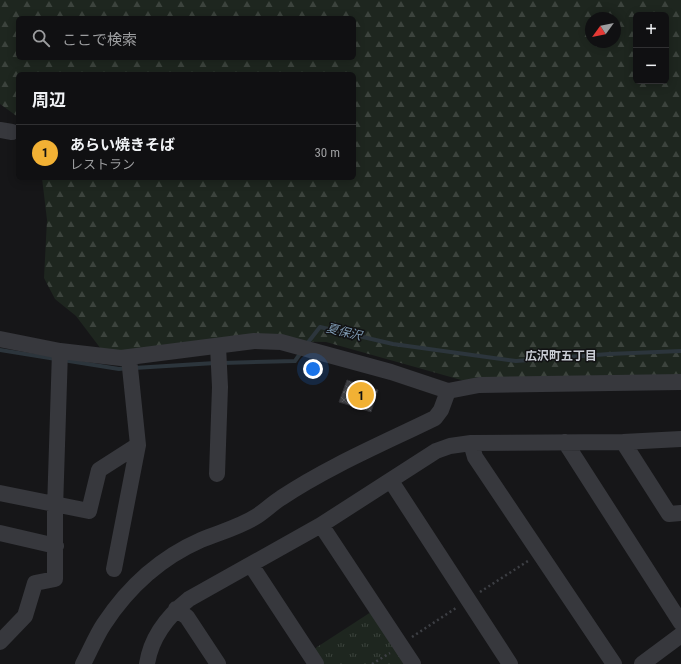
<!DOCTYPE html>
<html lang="ja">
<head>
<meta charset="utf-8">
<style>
  body { margin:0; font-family:"Roboto Condensed","Noto Sans JP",sans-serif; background:#1e1e20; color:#f1f3f6 }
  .controls { position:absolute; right:12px; top:12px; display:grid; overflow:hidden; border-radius:6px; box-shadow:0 2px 10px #0003 }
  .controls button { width:36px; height:36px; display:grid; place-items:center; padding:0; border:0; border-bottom:1px solid #303032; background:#101012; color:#f1f3f6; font:20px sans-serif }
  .compass { position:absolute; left:585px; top:12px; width:36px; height:36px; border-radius:50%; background:#101012; box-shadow:0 2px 10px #0003; rotate:237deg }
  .you { position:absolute; left:313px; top:369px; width:14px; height:14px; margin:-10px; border:3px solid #fff; border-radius:50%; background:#1a73e8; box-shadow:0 0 0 6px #1a73e833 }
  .badge { display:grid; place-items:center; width:26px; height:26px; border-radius:50%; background:#f2b134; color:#111; font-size:13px; font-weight:700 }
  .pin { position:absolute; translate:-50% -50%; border:2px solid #fff; box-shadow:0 1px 4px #0006 }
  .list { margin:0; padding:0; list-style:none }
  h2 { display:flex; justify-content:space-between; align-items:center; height:52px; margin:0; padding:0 16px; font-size:17px }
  h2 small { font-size:13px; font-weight:400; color:#9c9d9f }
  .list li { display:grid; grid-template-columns:26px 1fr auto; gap:12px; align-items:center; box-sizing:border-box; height:56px; padding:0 16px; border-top:1px solid #303032 }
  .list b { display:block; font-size:15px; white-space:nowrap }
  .list p { margin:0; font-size:13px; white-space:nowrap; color:#9c9d9f }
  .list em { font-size:13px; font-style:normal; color:#9c9d9f }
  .icon { flex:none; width:22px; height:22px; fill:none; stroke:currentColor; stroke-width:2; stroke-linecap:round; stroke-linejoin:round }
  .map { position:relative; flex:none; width:681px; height:664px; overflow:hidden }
  .search { position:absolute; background:#101012; box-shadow:0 2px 10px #0003; left:16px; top:16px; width:340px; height:44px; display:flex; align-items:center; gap:10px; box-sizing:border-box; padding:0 14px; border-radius:6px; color:#9c9d9f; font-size:15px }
  .panel { position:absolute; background:#101012; box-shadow:0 2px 10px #0003; left:16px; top:72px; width:340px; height:108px; border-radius:6px }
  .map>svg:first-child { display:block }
</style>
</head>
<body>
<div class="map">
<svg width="681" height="664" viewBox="0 0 681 664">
  <defs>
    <pattern id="forest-firs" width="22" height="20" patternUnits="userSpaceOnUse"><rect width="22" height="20" fill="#1e261f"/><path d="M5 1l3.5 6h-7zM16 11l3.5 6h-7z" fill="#3c433d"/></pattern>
    <pattern id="park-tufts" width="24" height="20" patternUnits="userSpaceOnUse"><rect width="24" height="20" fill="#1e261f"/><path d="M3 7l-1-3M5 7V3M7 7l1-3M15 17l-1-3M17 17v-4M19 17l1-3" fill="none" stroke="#3c433d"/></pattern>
    <pattern id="building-cross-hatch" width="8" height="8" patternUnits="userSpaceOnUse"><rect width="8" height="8" fill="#404145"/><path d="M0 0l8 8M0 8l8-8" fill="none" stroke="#595a5e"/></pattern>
  </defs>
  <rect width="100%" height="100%" fill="#161618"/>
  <path fill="url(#forest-firs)" fill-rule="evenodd" d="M0 0H681V380L479 385 326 342 254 341 122 353 101 349 76 316 55 299 44 278 47 220 42 178H354V74H18V117L0 104ZM636 15H666V81H636ZM18 18H354V58H18ZM591 18H615V42H591Z"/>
  <path fill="url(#park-tufts)" d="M371 612 405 664H324L314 649Z"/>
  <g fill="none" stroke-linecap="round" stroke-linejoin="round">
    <path stroke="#2c353c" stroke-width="4" d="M306 345 320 327 393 344 516 361 609 354 681 351
      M0 350 56 359
      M63 360 119 369 127 368
      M222 363 295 361 302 351
      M134 368 215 363"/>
  </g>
  <path fill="url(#building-cross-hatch)" stroke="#303034" d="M347 380 378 390 371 412 339 402Z"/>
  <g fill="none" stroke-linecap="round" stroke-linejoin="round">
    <path stroke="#3d3f44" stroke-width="2.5" stroke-dasharray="2 3" stroke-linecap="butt" d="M480 592 528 561
      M412 637 456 608
      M372 664 390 653"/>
    <path stroke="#37383d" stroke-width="16" d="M0 130 12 132
      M0 339 60 351 121 358 254 341 281 342 391 372 448 391 479 385 681 382
      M565 442 681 623
      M623 442 669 514 681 513
      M471 443 475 457 614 664
      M217 474 220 387 218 346
      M391 481 510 664
      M0 493 89 511 99 470 138 445 129 358
      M321 525 413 664
      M0 533 56 546
      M251 565 316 664
      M114 569 138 445
      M176 609 187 617 218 664
      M0 642 25 616 35 583 55 579V509L60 351
      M83 664C90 651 96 636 104 624 129 586 160 558 201 540 220 532 240 527 257 516 266 510 273 503 281 498 329 466 384 443 435 418L441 410 448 391
      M147 664C151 637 169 615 189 599L321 525 436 451 450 446 471 443 623 442 681 439
      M642 664 681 635"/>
  </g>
  <g text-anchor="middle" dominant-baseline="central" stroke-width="3" stroke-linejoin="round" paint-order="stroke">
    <g font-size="12" font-style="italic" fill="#7f9bb3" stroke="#111113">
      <text transform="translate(344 332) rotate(14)">夏保沢</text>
    </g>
    <g font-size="12" font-weight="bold" fill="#c9ccd4" stroke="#111113">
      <text x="561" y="356">広沢町五丁目</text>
    </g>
  </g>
</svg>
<div class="controls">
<button>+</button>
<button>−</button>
</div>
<svg class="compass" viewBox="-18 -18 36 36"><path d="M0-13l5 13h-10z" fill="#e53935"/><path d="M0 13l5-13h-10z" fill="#9c9d9f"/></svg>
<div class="you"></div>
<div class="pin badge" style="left:361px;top:395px">1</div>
<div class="search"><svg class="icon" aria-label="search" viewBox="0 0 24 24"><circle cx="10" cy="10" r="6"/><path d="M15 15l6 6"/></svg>ここで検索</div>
<section class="panel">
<h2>周辺<small></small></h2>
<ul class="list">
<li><span class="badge">1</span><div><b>あらい焼きそば</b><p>レストラン</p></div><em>30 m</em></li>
</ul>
</section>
</div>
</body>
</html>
